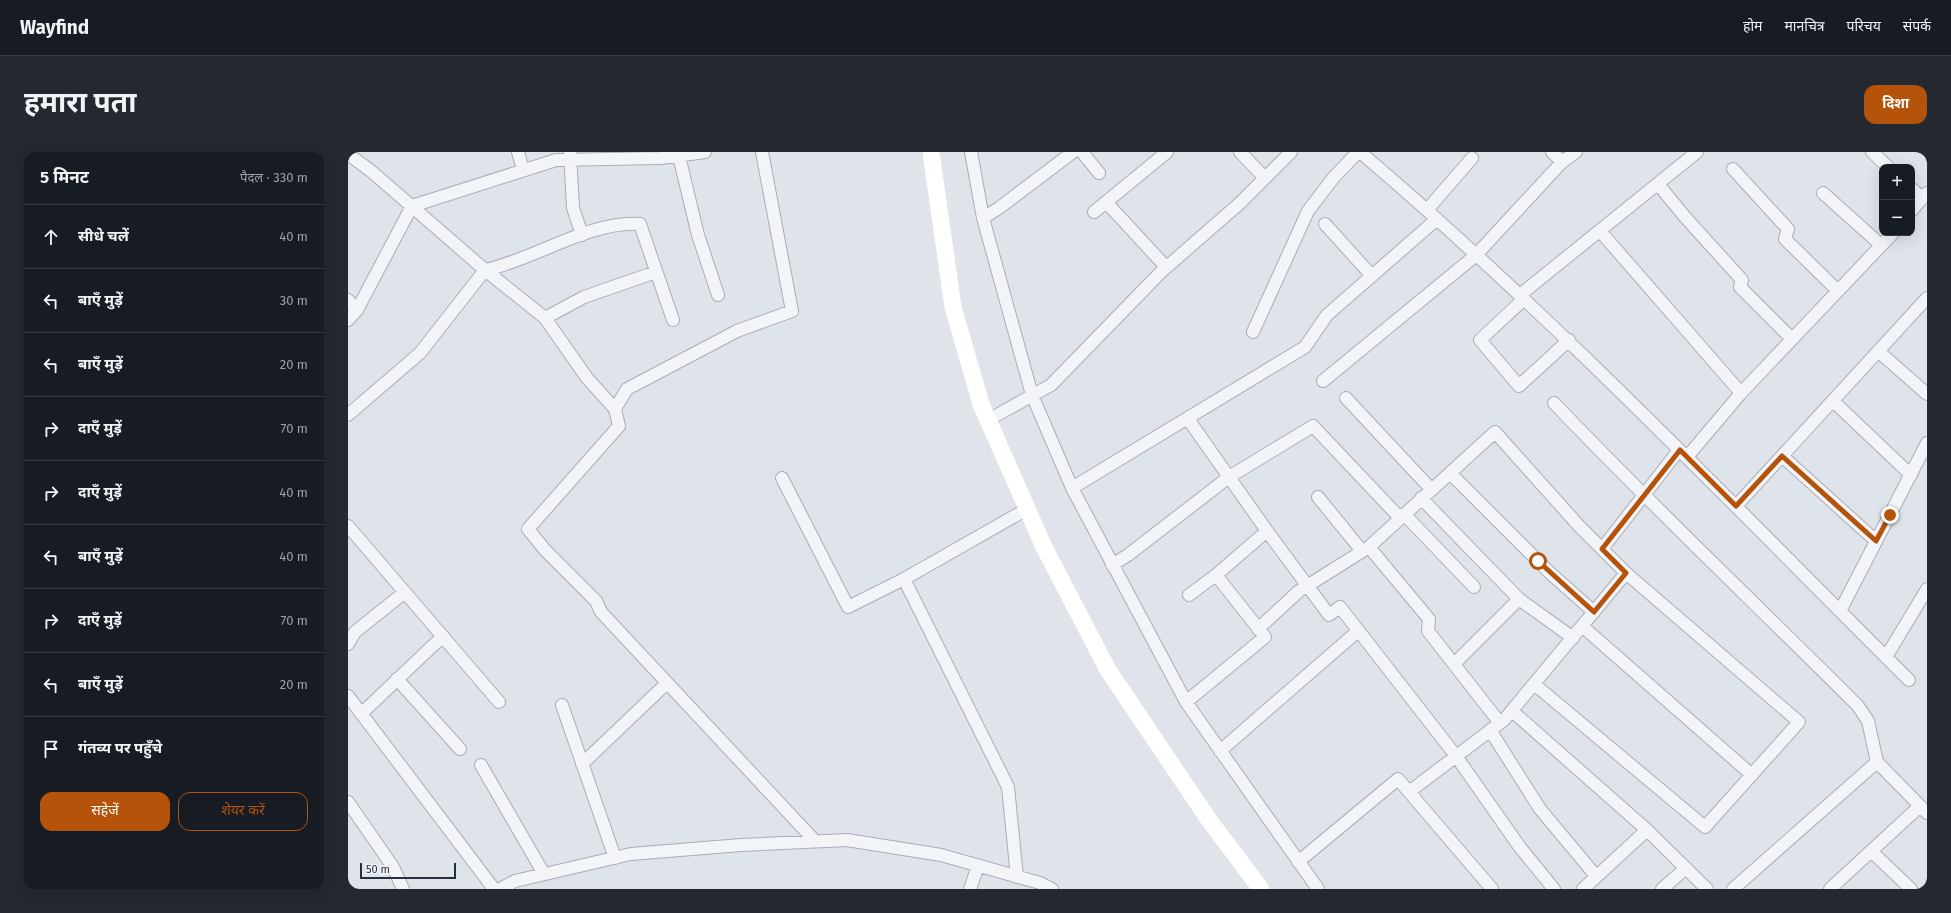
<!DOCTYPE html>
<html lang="hi">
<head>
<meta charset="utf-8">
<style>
  body { margin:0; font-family:"Fira Sans","Noto Sans Devanagari",sans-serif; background:#242831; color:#f1f3f6 }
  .controls { position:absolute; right:12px; top:12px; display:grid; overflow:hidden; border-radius:8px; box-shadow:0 4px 16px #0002 }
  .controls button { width:36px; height:36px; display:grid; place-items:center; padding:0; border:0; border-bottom:1px solid #363941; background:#171b24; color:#f1f3f6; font:20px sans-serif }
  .scale { position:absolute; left:12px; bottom:10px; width:96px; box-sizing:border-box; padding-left:4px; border:2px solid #262e43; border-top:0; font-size:11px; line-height:14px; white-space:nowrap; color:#262e43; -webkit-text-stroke:3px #eff2f7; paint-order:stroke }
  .stop { position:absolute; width:12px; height:12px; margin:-9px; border:3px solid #b45309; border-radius:50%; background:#fff }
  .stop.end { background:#b45309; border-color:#fff; box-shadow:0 1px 4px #0008 }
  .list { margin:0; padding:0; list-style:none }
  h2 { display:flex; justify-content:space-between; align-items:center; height:52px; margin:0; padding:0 16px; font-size:17px }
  h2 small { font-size:13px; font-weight:400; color:#9ea1a6 }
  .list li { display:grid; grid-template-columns:26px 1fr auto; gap:12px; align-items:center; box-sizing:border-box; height:64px; padding:0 16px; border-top:1px solid #363941 }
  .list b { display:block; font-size:15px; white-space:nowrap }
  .list em { font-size:13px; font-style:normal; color:#9ea1a6 }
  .actions { display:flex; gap:8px; padding:12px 16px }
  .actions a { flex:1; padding:9px 0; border:1px solid #b45309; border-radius:12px; text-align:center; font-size:14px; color:#b45309 }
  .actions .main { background:#b45309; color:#fff }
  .icon { flex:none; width:22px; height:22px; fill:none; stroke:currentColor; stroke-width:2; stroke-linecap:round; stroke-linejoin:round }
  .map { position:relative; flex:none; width:1579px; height:737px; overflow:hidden; border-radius:12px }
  header { display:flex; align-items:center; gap:24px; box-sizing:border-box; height:56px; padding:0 20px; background:#171b24; border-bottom:1px solid #363941 }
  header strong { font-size:19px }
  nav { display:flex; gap:22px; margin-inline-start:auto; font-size:14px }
  .intro { display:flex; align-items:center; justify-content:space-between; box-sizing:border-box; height:96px; padding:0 24px }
  h1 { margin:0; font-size:28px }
  .button { padding:10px 18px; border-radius:12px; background:#b45309; color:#fff; font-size:14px; font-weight:700 }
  main { display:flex; gap:24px; padding:0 24px }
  aside { flex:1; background:#171b24; border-radius:12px; box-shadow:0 4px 16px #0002 }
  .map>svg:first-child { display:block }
</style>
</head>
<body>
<header>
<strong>Wayfind</strong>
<nav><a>होम</a><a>मानचित्र</a><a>परिचय</a><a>संपर्क</a></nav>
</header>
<div class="intro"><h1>हमारा पता</h1><a class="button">दिशा</a></div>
<main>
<aside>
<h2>5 मिनट<small>पैदल · 330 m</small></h2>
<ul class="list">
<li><svg class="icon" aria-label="ahead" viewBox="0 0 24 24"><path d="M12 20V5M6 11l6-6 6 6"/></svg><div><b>सीधे चलें</b></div><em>40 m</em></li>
<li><svg class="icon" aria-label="left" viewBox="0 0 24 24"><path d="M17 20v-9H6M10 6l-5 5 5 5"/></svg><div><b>बाएँ मुड़ें</b></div><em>30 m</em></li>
<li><svg class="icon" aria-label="left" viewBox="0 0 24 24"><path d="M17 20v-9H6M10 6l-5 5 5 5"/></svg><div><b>बाएँ मुड़ें</b></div><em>20 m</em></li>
<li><svg class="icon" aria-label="right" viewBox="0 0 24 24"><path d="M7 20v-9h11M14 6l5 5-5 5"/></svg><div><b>दाएँ मुड़ें</b></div><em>70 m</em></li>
<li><svg class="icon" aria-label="right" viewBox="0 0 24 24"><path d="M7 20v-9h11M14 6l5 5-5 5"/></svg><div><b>दाएँ मुड़ें</b></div><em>40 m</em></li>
<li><svg class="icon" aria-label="left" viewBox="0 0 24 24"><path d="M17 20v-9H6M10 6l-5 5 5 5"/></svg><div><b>बाएँ मुड़ें</b></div><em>40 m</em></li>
<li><svg class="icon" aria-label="right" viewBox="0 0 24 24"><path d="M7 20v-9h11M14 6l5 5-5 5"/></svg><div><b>दाएँ मुड़ें</b></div><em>70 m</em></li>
<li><svg class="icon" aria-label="left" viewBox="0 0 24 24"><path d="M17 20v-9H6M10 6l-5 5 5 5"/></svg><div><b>बाएँ मुड़ें</b></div><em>20 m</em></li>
<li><svg class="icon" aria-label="arrive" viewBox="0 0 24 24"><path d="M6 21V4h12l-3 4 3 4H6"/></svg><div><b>गंतव्य पर पहुँचे</b></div></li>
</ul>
<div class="actions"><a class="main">सहेजें</a><a>शेयर करें</a></div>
</aside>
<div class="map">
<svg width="1579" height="737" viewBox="0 0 1579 737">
  <rect width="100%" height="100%" fill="#dfe3ea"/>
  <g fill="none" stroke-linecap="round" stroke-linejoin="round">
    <defs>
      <path id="minor" d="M170 0 175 18
        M330 0 350 83 370 143
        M623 0 635 66 684 243 724 336 838 550 970 737
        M734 0 751 21
        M892 0 917 26
        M1012 0C1206 165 1381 349 1561 528
        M1204 0 1214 10
        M1524 0 1540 15
        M222 1 225 56 234 83
        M0 2 23 19 137 118 72 201 0 263
        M1385 17 1440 77 1437 87 1490 139
        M1310 32 1337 65 1394 128 1392 135 1444 187
        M1564 37 1574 46
        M1475 41 1533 93
        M758 50 818 115
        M1079 58 1124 6
        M1564 58 1579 41
        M746 60 819 0
        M635 66 651 56 725 0
        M977 72 1024 124
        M1252 79 1393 241
        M1172 143 1349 0
        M1176 147 1132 188 1171 234 1221 188
        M0 148 9 158
        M197 166 236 145 308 120
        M0 168 9 158 64 54 208 8 313 6 357 0
        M325 168 292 72C243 68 185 108 137 118L197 166 239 226 267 257 271 274 180 377 197 398 248 449 253 460 467 689
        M905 180 960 59 986 25 1010 0
        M1530 199 1579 242
        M975 229 1128 103 1214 10 1228 0
        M998 246 1083 337
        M1485 249 1563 323
        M1206 251C1305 355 1409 453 1510 554L1520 569 1529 610 1579 661
        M267 257 279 237 389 179 444 159 414 0
        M840 267 919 379 981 463 992 455 1108 604 1171 694 1206 737
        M640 268 703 233 813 120 892 51 943 0
        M1434 304 1528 389
        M1339 305 1393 241 1545 81
        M1102 321 1147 280 1231 374 1278 421 1451 570 1357 675 1186 532
        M434 326 500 455 556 427
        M724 336 957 195 979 163 1089 67
        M970 345 1014 399
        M1073 346 1171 447 1225 486
        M1388 354 1579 146
        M1056 362 1126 435
        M0 374 151 550
        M1021 395 1081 467 1080 479 1152 571
        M1254 397 1331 298
        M764 413 780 403 881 325 965 274 1052 366
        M841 443 868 423 919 379
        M1492 459 1579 291
        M1234 474 1404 623
        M910 477 951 439 1021 395 1102 321 1201 420 1246 460
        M0 492 7 480 57 440
        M1538 505 1579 437
        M1106 512 1171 447
        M49 527 112 597
        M0 544 146 737
        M838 550 917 485 868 423
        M214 553 267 706
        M1164 559 1299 678 1359 737
        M13 562 95 484
        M1142 578 1192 657 1248 724
        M872 599 1010 479
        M234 612 319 531
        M133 613 196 722
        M1061 640 1156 568 1278 421
        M0 650 45 715 55 737
        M1523 699 1563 737
        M950 710 1050 627 1144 737
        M669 725 660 635 556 427 679 357
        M152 737 167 729 283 702 393 693 499 688 593 703 692 731 704 737
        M622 737 630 714
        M1235 737 1299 678
        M1314 737 1338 716
        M1385 737 1529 610
        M1482 737 1572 654"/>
    </defs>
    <use href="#minor" stroke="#a8adb8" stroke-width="14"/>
    <use href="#minor" stroke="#f3f4f8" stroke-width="12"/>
    <path stroke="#fff" stroke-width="17" d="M583 0 605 155 633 252 696 395 760 518 861 668 913 737"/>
  </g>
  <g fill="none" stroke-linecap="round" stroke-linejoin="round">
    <path stroke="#b45309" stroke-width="5" d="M1190 409 1246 460 1278 421 1254 397 1332 298 1388 354 1434 304 1528 389 1542 363"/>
  </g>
</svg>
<div class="controls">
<button>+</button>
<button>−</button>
</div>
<div class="scale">50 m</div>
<div class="stop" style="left:1190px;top:409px"></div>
<div class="stop end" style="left:1542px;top:363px"></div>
</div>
</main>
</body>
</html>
